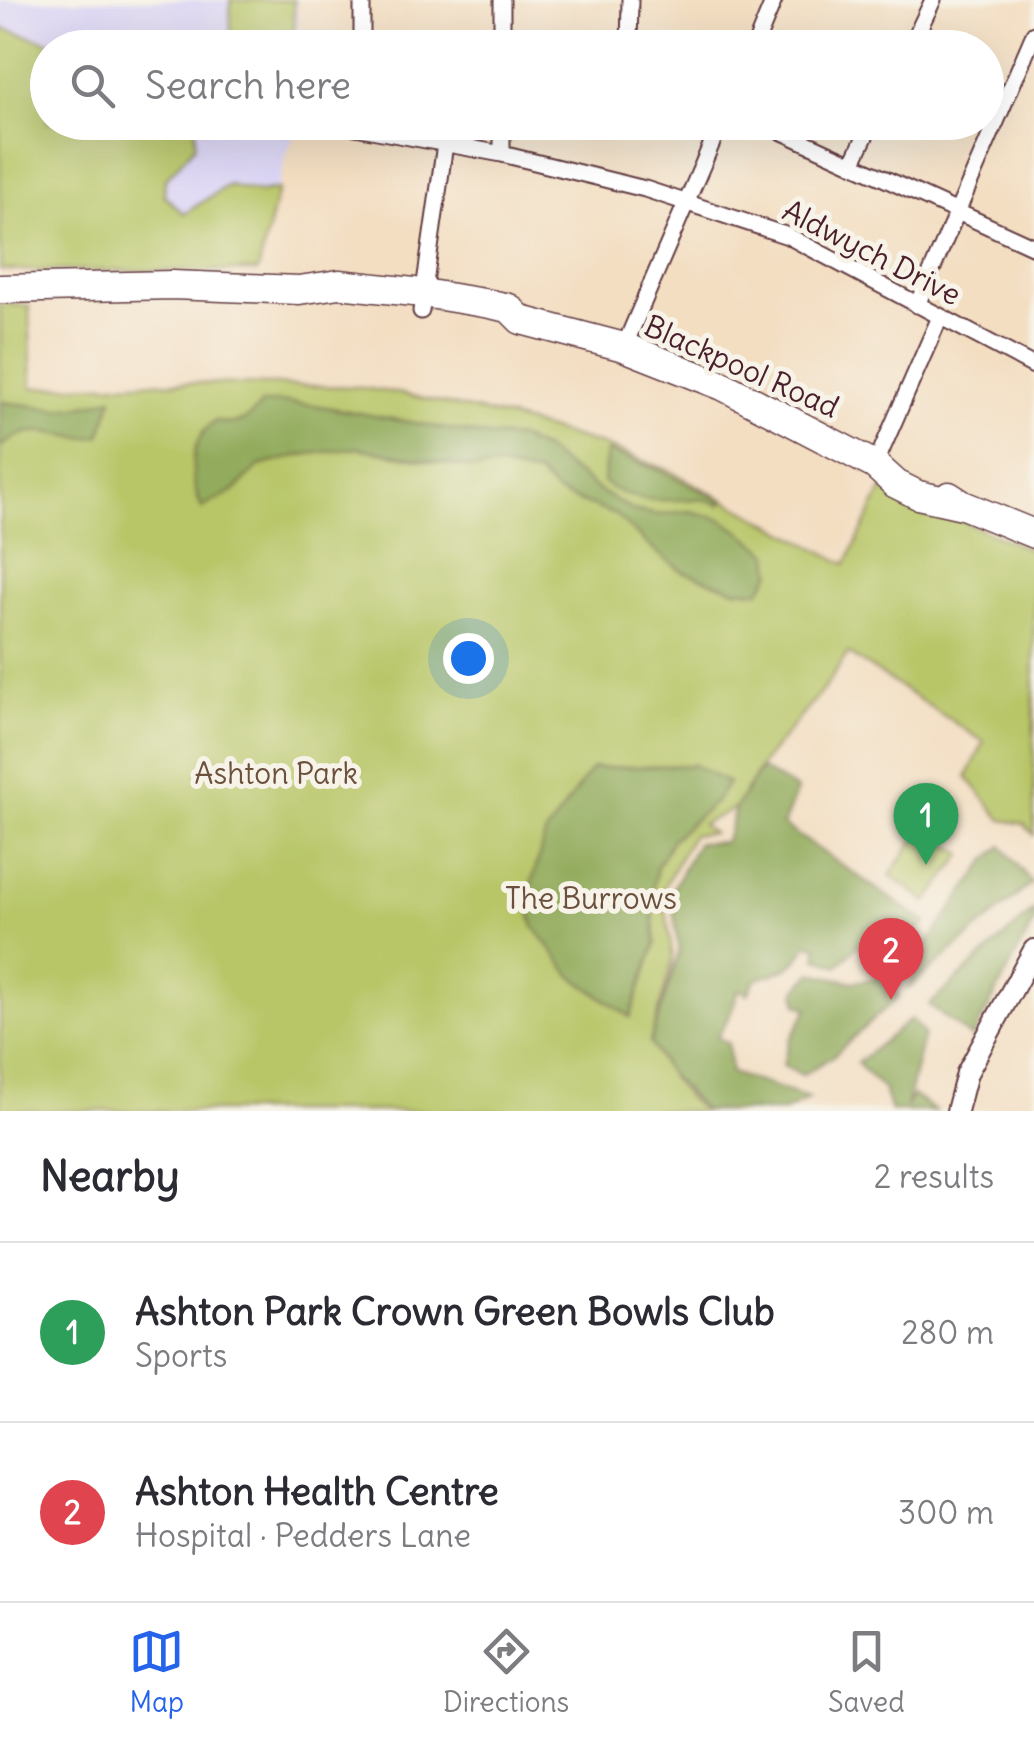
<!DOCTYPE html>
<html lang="en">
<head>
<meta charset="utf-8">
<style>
  body { margin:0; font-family:Delius,sans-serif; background:#f2f2f3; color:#2b2b33 }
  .you { position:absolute; left:468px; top:658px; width:35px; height:35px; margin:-25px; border:8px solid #fff; border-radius:50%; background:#1a73e8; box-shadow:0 0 0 15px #1a73e833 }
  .badge { display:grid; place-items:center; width:65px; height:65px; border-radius:50%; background:#2563eb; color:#fff; font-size:32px; font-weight:700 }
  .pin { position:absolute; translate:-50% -82px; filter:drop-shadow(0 2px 5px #0008) }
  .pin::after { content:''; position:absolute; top:52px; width:35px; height:30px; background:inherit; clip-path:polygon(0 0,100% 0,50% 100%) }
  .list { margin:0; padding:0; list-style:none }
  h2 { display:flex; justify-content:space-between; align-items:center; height:130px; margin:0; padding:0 40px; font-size:42px }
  h2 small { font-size:32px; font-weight:400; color:#7c7c81 }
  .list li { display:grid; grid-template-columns:65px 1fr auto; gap:30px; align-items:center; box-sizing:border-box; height:180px; padding:0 40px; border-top:2px solid #e1e1e2 }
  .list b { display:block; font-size:38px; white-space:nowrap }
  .list p { margin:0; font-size:32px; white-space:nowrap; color:#7c7c81 }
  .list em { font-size:32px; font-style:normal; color:#7c7c81 }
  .icon { flex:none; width:55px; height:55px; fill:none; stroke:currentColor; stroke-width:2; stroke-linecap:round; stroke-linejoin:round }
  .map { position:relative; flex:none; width:1034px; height:1111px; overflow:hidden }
  .search { position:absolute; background:#fff; box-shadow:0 10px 40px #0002; left:30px; right:30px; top:30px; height:110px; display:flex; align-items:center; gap:25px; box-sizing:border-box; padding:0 35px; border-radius:55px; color:#7c7c81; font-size:38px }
  .sheet { height:490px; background:#fff }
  nav { display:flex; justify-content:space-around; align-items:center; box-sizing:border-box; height:140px; border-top:2px solid #e1e1e2; background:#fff; font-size:28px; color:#7c7c81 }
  nav a { display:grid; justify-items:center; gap:5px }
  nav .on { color:#2563eb }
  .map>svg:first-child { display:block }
</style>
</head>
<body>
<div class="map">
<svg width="1034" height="1111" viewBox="0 0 1034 1111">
  <rect width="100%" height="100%" fill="#f7f3e8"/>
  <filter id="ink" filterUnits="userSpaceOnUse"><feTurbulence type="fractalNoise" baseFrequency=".01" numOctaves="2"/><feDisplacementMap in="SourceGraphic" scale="20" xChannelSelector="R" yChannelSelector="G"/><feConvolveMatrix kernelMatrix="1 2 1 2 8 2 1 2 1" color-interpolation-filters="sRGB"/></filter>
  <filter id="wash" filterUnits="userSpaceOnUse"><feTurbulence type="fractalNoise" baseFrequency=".0048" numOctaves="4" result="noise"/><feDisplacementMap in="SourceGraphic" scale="40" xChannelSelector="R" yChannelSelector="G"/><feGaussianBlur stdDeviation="2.25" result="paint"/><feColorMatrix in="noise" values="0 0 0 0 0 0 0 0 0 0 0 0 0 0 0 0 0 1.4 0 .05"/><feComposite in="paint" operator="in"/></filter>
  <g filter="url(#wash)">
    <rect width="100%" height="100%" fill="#f3dec2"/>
    <path fill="#dcd6f6" d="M0 0H297L298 47 48 48V122L299 123 285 158 258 271 0 270Z"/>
    <path fill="#b8c668" stroke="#81724a" stroke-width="2.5" fill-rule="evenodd" d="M230 0H294V36L231 35Z
      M0 28 57 44 59 47 48 48V122L196 123 195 146 165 180 164 195 184 214 228 185 260 192 278 189 258 271 0 270Z
      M0 304 29 306 32 388 158 382 356 387 403 394 514 419 605 446 670 471 846 564 883 488 1034 551V835L1024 824 1002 820 967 777 984 742 848 653 827 685 764 761 735 808 702 824 712 833 692 835 663 889 673 959 650 1042C664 1067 680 1098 706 1111H0ZM278 402 314 405 487 436 519 438 544 450 601 492 632 510 657 515 690 511 759 591 734 589 682 571 655 551 616 515 557 493 539 475 499 467 476 469 358 448 300 455 259 466 235 490 216 421C239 427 247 421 262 404ZM694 765 716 801 672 839 657 867 653 887V915L656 943 630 1017 572 976Z
      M923 828 963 854 927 902 890 875Z"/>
    <path fill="#92ab5c" stroke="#6e6544" stroke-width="2.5" d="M113 398 100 436C73 443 49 426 23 434 15 436 7 443 0 447V402C17 403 32 406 49 408 70 411 92 403 113 398Z
      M277 402 314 405 487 436 519 438 544 450 601 492 632 510 657 515 690 511 719 518 745 535 770 554 772 572 759 591 734 589 682 571 655 551 616 515 557 493 539 475 499 467 477 469 358 448 300 455 259 466 235 490 202 508C189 480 187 439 216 421 239 427 247 421 262 404Z
      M607 451 659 470 723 501 720 505C703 496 691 500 672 500 645 501 625 498 603 482Z
      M694 765 728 783 716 801 672 839 657 867 653 887V915L656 943 630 1017 572 976 534 927 527 899 545 835 592 768Z
      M761 769 797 790 783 825 927 923C909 938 892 939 870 932L838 966 816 957 818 947 807 944C795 970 781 971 755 980L748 994 739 989 730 1015 717 1037 728 1043 731 1073 809 1098 785 1111H704L667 1071 650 1042 679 953 671 892 697 843 724 842 728 835 735 808Z
      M1002 846 1032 883 907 990 926 946 986 861Z
      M1034 910V922L972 1038 929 1005Z
      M812 973 854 982 879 978 899 996 832 1057 802 1075 783 1065 789 1042 808 1008 798 1004 796 990Z
      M911 1019 924 1034 906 1107 913 1095 935 1111H891L884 1090 857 1063Z"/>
  </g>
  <g filter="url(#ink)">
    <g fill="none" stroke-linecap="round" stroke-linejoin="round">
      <defs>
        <path id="street" d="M502 0V48
          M362 48V0
          M629 48 630 0
          M754 48 774 0
          M910 48 933 0
          M328 122 502 154 645 189 788 236 1034 366
          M502 122V154
          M761 122 1034 247
          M852 164 872 122
          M917 305 1034 34
          M421 311 445 144
          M624 347 721 122
          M875 465 940 317"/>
        <path id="secondary" d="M957 1111 967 1073 1034 950"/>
        <path id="highway" d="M0 289 172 285 299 290 339 284 423 293 490 304 509 308 521 320 624 347 723 386 875 465 896 484 918 495 963 505
          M949 496 963 505 1034 534"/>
      </defs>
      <use href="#street" stroke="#633c42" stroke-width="19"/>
      <use href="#secondary" stroke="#633c42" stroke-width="24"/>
      <use href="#highway" stroke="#633c42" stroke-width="31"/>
      <use href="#street" stroke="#fff" stroke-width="15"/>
      <use href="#secondary" stroke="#fff" stroke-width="20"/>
      <use href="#highway" stroke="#fff" stroke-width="28"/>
    </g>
  </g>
  <g text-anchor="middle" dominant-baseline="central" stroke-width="10" stroke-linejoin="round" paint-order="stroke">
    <g font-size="30" fill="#4a1f2b" stroke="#f7f3e8">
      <text transform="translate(872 252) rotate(27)">Aldwych Drive</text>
      <text transform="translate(742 366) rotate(24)">Blackpool Road</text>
    </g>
    <g font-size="30" fill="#6b513d" stroke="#f7f3e8">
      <text x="276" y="773">Ashton Park</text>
      <text x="591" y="898">The Burrows</text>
    </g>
  </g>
</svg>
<div class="you"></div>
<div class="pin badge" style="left:926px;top:865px;background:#2e9e5b">1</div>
<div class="pin badge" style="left:891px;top:1000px;background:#e0444e">2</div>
<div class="search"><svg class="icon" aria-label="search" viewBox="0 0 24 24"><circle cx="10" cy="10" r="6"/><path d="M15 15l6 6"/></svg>Search here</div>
</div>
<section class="sheet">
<h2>Nearby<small>2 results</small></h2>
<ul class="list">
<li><span class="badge" style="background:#2e9e5b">1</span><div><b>Ashton Park Crown Green Bowls Club</b><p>Sports</p></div><em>280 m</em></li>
<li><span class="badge" style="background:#e0444e">2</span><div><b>Ashton Health Centre</b><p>Hospital · Pedders Lane</p></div><em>300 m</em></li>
</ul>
</section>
<nav>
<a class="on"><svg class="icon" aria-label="map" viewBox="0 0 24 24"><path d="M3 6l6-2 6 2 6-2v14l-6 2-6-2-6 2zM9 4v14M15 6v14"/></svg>Map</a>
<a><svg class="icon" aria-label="directions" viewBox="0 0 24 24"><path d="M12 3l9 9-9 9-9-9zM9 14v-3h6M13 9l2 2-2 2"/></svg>Directions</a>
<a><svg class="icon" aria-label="saved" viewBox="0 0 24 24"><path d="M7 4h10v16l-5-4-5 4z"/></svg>Saved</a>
</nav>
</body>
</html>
